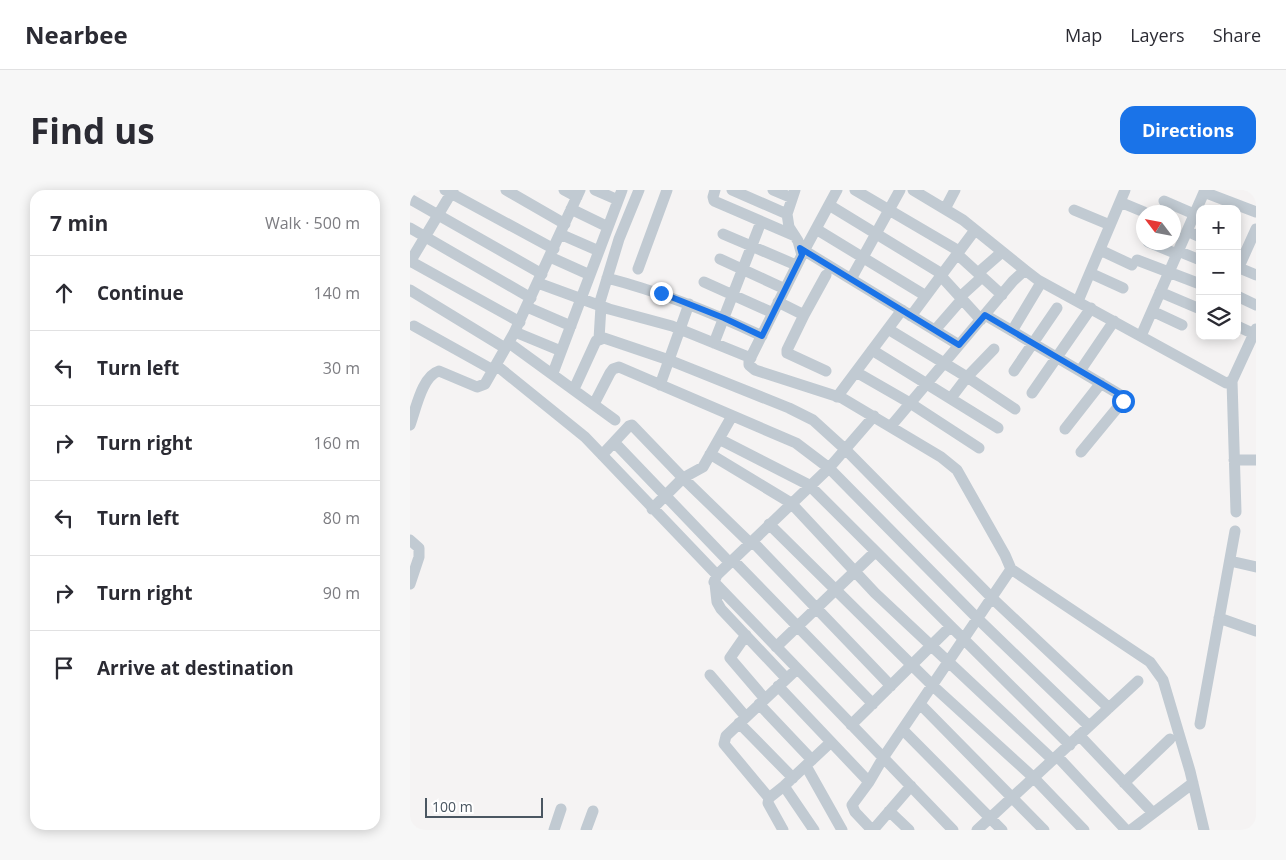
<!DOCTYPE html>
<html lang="en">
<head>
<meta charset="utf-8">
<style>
  body { margin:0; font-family:"Open Sans",sans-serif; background:#f7f7f7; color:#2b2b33 }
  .controls { position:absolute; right:15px; top:15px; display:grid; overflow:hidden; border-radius:10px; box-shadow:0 2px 12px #0003 }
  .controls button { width:45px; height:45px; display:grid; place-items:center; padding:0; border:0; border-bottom:1px solid #e1e1e2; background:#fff; color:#2b2b33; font:25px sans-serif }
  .compass { position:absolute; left:726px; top:15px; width:45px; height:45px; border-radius:50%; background:#fff; box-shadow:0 2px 12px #0003; rotate:302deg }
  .scale { position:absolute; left:15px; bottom:12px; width:118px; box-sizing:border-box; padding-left:5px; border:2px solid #4a5661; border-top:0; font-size:14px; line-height:18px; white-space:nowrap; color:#4a5661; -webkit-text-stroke:4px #fff; paint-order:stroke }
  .stop { position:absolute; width:15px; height:15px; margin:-11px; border:4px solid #1a73e8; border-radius:50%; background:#fff }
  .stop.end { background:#1a73e8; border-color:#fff; box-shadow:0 1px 5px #0008 }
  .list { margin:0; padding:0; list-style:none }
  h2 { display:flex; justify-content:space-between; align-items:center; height:65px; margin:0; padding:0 20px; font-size:21px }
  h2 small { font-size:16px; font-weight:400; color:#7c7c81 }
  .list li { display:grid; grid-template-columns:32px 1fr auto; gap:15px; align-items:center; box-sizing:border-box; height:75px; padding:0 20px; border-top:1px solid #e1e1e2 }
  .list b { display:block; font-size:19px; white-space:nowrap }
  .list em { font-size:16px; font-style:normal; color:#7c7c81 }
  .icon { flex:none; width:28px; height:28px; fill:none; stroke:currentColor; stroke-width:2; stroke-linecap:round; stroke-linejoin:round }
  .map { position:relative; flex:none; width:846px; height:640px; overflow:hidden; border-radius:15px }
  header { display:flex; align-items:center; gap:30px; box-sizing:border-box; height:70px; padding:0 25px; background:#fff; border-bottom:1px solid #e1e1e2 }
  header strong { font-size:24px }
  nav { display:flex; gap:28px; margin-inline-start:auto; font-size:18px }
  .intro { display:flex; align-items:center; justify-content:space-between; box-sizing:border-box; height:120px; padding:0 30px }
  h1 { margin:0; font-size:35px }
  .button { padding:12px 22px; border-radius:15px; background:#1a73e8; color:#fff; font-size:18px; font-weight:700 }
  main { display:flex; gap:30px; padding:0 30px }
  aside { flex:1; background:#fff; border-radius:15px; box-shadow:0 2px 12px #0003 }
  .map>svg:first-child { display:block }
</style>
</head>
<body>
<header>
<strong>Nearbee</strong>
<nav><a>Map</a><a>Layers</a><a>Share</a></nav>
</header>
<div class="intro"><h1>Find us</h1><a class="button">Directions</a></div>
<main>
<aside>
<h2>7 min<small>Walk · 500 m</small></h2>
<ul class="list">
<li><svg class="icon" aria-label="ahead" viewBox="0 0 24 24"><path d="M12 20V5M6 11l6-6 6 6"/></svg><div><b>Continue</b></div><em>140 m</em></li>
<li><svg class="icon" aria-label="left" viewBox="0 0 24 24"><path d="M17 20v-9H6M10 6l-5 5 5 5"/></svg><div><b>Turn left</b></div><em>30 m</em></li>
<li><svg class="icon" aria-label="right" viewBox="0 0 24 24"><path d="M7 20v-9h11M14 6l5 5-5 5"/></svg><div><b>Turn right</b></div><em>160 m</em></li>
<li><svg class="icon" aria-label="left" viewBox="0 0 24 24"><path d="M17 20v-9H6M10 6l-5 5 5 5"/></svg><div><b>Turn left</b></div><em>80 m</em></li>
<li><svg class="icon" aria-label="right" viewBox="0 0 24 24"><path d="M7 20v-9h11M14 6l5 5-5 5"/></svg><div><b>Turn right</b></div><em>90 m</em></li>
<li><svg class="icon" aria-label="arrive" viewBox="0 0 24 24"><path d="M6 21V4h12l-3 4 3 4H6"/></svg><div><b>Arrive at destination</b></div></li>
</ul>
</aside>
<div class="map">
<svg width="846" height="640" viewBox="0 0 846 640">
  <rect width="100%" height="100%" fill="#f5f3f3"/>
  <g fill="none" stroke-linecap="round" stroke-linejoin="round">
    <path stroke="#c1cad2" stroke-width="11" d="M35 0 144 59
      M96 0 155 34
      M154 0 167 7
      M185 0 208 10
      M305 0 303 7 304 11 385 46
      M322 0 377 24
      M363 0 382 8
      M385 0 377 24 379 37 388 51 392 65 339 171V175L345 180 432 208 531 267 547 280 595 365 601 379 740 472 753 490 780 581 794 640
      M445 0 549 61
      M503 0 553 30 615 80 628 90 816 193 822 191 846 139
      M794 2 846 22
      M0 9 132 84
      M754 11 784 24
      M710 12 734 22
      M419 15 532 84
      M161 19 198 37
      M535 19 545 0
      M664 20 700 35
      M0 38 121 108
      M406 39 516 106
      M777 41 790 47
      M150 44 189 61
      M313 44 386 75
      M738 52 767 64
      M390 58 549 155
      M690 60 722 75
      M394 61 427 0
      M768 61 790 70
      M547 64 592 105
      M140 67 180 85
      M310 69 375 99
      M727 70 790 94
      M0 71 110 132
      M0 72 43 0
      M827 77 846 85
      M228 79 257 0
      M827 81 846 39
      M568 83 592 62
      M680 83 713 98
      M531 86 571 130
      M197 88C251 102 301 122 352 146
      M441 89 490 0
      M294 92 363 123
      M128 93 199 119 262 136 341 168
      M0 100 95 158
      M750 102 790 119
      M827 106 846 115
      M550 107 572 87
      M668 111 715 0
      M368 112 394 125 377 160V163L416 181
      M189 115 209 49 229 0
      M117 117 161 136
      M742 121 772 135
      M394 125 416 85
      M575 125 714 207 713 211 671 262
      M501 126 565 40
      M4 136 83 180
      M827 136 844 144
      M478 139 557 187 605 219
      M525 140 552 109
      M602 141 629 96
      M105 142 151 161
      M731 146 795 0
      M189 149 191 116
      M99 153 205 230
      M304 153 351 32
      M462 160 588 238
      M86 175 175 247 307 385
      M604 181 647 118
      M670 181 704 131
      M446 182 500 213 569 258
      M143 183 212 0
      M822 191 826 322
      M250 195 279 114
      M164 199 186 151 194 148 259 170 379 218 403 230 436 260 582 408 699 518
      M622 203 681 118
      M427 207 492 120
      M541 208 557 187 584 159
      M184 214 200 183 203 179 209 177 386 253 419 278 568 429 679 536
      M464 226 419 278 307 385 304 392 543 640
      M0 235C6 219 12 186 29 181L67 197 75 194 104 143 170 0
      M481 236 603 91 615 80
      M655 239 691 193
      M309 249 399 295 660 555
      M205 253 320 373
      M300 264 381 313 465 403 643 570
      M192 265 219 236 222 235 273 288 340 353
      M824 270H846
      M242 319 273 288 293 277 322 226
      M359 334 523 496 624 588 674 640
      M0 350 9 358V367L0 394
      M342 351 481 496
      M323 370 463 514
      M820 371 846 377
      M305 394 307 412 311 419 376 488
      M809 428 846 441
      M336 445 320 468 355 509
      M366 457 465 362
      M300 485 336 527
      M368 496 459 592
      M349 514 402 570
      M510 514 634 640
      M329 533 383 588
      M790 534 825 341
      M441 535 540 437
      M493 540 592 640
      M669 545 743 623
      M647 566 716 640
      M396 576 432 640
      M714 593 760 549
      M374 596 404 640
      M359 608 314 554 316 546 387 479
      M479 621 499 640
      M144 640 151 619
      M176 640 183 621
      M373 640 358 613 359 608 374 596 421 552
      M462 640 445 622 442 615 459 592 473 568 601 379
      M463 640 501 596
      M567 640 728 491
      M721 640 783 593"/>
  </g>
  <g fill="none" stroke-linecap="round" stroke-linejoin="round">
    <path stroke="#1a73e8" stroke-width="6" d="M251 103 314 128 352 146 392 65 390 58 549 155 575 125 713 206 715 209 713 211"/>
  </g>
</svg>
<div class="controls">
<button>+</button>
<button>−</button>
<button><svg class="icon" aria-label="layers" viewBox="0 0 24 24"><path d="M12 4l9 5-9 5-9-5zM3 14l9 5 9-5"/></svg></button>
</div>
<svg class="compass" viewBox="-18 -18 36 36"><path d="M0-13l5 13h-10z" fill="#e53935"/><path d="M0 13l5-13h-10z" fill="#7c7c81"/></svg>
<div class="scale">100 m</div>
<div class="stop" style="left:713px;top:211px"></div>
<div class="stop end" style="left:251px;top:103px"></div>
</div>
</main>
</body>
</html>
